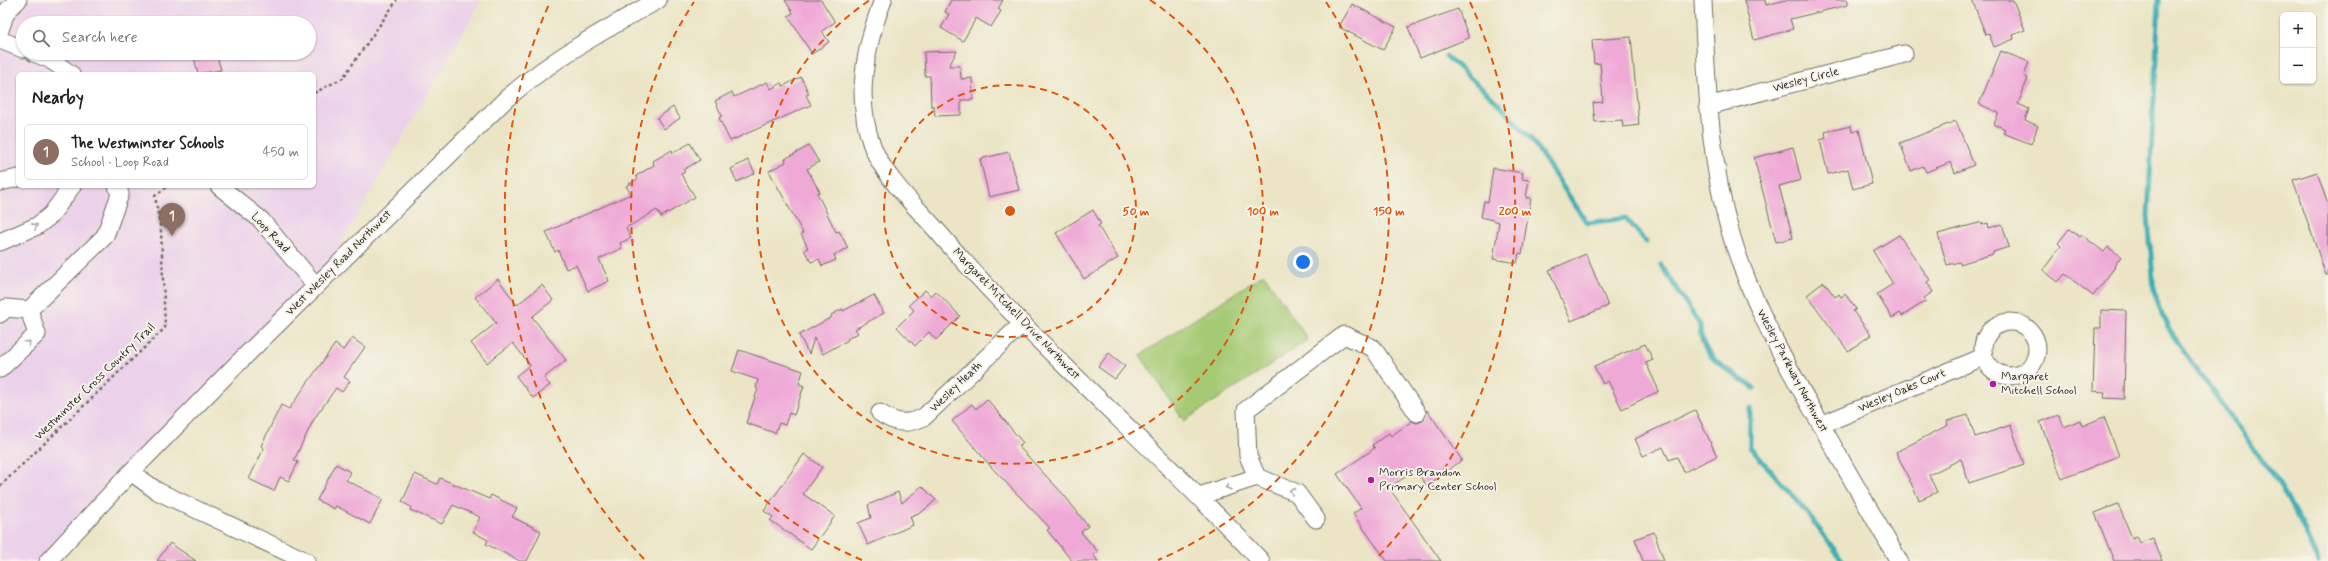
<!DOCTYPE html>
<html lang="en">
<head>
<meta charset="utf-8">
<style>
  body { margin:0; font-family:Mynerve,sans-serif; background:#f6f6f6; color:#222 }
  .controls { position:absolute; right:12px; top:12px; display:grid; overflow:hidden; border-radius:6px; box-shadow:0 1px 3px #0004 }
  .controls button { width:36px; height:36px; display:grid; place-items:center; padding:0; border:0; border-bottom:1px solid #e0e0e0; background:#fff; color:#222; font:20px sans-serif }
  .you { position:absolute; left:1303px; top:262px; width:14px; height:14px; margin:-10px; border:3px solid #fff; border-radius:50%; background:#1a73e8; box-shadow:0 0 0 6px #1a73e833 }
  .badge { display:grid; place-items:center; width:26px; height:26px; border-radius:50%; background:#b45309; color:#fff; font-size:13px; font-weight:700 }
  .pin { position:absolute; translate:-50% -33px; filter:drop-shadow(0 1px 2px #0008) }
  .pin::after { content:''; position:absolute; top:21px; width:14px; height:12px; background:inherit; clip-path:polygon(0 0,100% 0,50% 100%) }
  .list { margin:0; padding:0; list-style:none }
  h2 { display:flex; justify-content:space-between; align-items:center; height:52px; margin:0; padding:0 16px; font-size:17px }
  h2 small { font-size:13px; font-weight:400; color:#767676 }
  .list li { display:grid; grid-template-columns:26px 1fr auto; gap:12px; align-items:center; box-sizing:border-box; height:56px; margin:0 8px 8px; padding:0 8px; border:1px solid #e0e0e0; border-radius:6px }
  .list b { display:block; font-size:15px; white-space:nowrap }
  .list p { margin:0; font-size:13px; white-space:nowrap; color:#767676 }
  .list em { font-size:13px; font-style:normal; color:#767676 }
  .icon { flex:none; width:22px; height:22px; fill:none; stroke:currentColor; stroke-width:2; stroke-linecap:round; stroke-linejoin:round }
  .map { position:relative; flex:none; width:2328px; height:561px; overflow:hidden }
  .search { position:absolute; background:#fff; box-shadow:0 1px 3px #0004; left:16px; top:16px; width:300px; height:44px; display:flex; align-items:center; gap:10px; box-sizing:border-box; padding:0 14px; border-radius:22px; color:#767676; font-size:15px }
  .panel { position:absolute; background:#fff; box-shadow:0 1px 3px #0004; left:16px; top:72px; width:300px; height:116px; border-radius:6px }
  .map>svg:first-child { display:block }
</style>
</head>
<body>
<div class="map">
<svg width="2328" height="561" viewBox="0 0 2328 561">
  <rect width="100%" height="100%" fill="#f7f3e8"/>
  <filter id="ink" filterUnits="userSpaceOnUse"><feTurbulence type="fractalNoise" baseFrequency=".025" numOctaves="2"/><feDisplacementMap in="SourceGraphic" scale="8" xChannelSelector="R" yChannelSelector="G"/><feConvolveMatrix kernelMatrix="1 2 1 2 8 2 1 2 1" color-interpolation-filters="sRGB"/></filter>
  <filter id="wash" filterUnits="userSpaceOnUse"><feTurbulence type="fractalNoise" baseFrequency=".012" numOctaves="4" result="noise"/><feDisplacementMap in="SourceGraphic" scale="16" xChannelSelector="R" yChannelSelector="G"/><feGaussianBlur stdDeviation="0.9" result="paint"/><feColorMatrix in="noise" values="0 0 0 0 0 0 0 0 0 0 0 0 0 0 0 0 0 1.4 0 .05"/><feComposite in="paint" operator="in"/></filter>
  <g filter="url(#wash)">
    <rect width="100%" height="100%" fill="#ebe5c6"/>
    <path fill="#ecd1ea" fill-rule="evenodd" d="M0 0H482L316 286 48 561H0ZM23 23H309V53H23ZM18 74H314V186H18Z"/>
    <path fill="#a5ca75" stroke="#687a50" d="M1264 274 1308 340 1184 421 1140 355Z"/>
    <g fill="none" stroke-linecap="round" stroke-linejoin="round">
      <path stroke="#3badb4" stroke-width="5" d="M2159 0 2148 216 2154 291 2162 315 2174 338 2277 481 2302 525 2318 561
        M1446 56 1497 102 1531 139 1587 223 1626 218 1646 242
        M1661 265 1700 325C1699 358 1729 370 1754 388
        M1750 409V447L1800 504 1843 561"/>
    </g>
    <g id="blocks">
      <path fill="#efa9d7" d="M785 0H821L835 22 822 31 829 42 812 54 788 16 793 13Z
        M951 0H1003L998 9 1001 11 991 27 976 18 963 41 941 28 949 14 945 12Z
        M1744 0H1765L1766 5 1786 0H1848V5L1790 19 1793 29 1754 40Z
        M1972 0H2013L2025 30 2013 35 2014 39 1994 47 1989 34 1986 35Z
        M1352 4 1396 27 1383 50 1339 27Z
        M1458 9 1469 38 1420 58 1408 27Z
        M1631 37 1639 125 1623 127 1622 120 1595 122 1593 103 1603 102 1600 63 1594 64 1592 40Z
        M957 51 949 66H960L961 79 972 78 973 100H961V115L935 116 934 106H931L930 76H925L924 52Z
        M2001 51 2029 62 2024 76 2028 78 2018 104 2029 109 2025 120 2038 126 2031 144 2003 133 2005 129 1994 124 1999 113 1979 104Z
        M193 53H216L221 70 198 74Z
        M801 77 809 94 806 95 811 105 730 141 719 118 722 116 715 101 732 92 734 97 767 82 771 89 781 83 783 86Z
        M673 107 680 118 664 129 657 118Z
        M1956 121 1974 165 1955 173 1951 162 1926 172 1923 166 1911 171 1900 143Z
        M1851 126 1852 132 1859 130 1872 184 1853 189 1848 169 1828 174 1820 140 1826 138 1825 132Z
        M690 143 700 160 683 170 685 172 681 174 695 197 661 217 657 210 626 228 631 238 620 243 622 248 599 259 609 281 588 291 576 265 566 269 558 250 555 252 546 232 631 194 626 186 638 179 636 176 654 165 653 161 672 150 673 153Z
        M809 146 819 162 807 169 820 192 817 193 836 232 839 231 848 248 834 255 836 260 822 266 819 259 811 262 804 250 808 248 801 234 803 233 769 171 786 162 785 159Z
        M1793 147 1801 180 1779 186 1793 238 1776 242 1754 158Z
        M1009 152 1019 190 989 197 980 159Z
        M748 160 755 173 737 182 731 169Z
        M1493 168 1523 173 1522 179 1529 180 1526 198H1531L1522 254 1519 253 1517 263 1493 259 1499 222 1481 217 1484 201 1488 202Z
        M2317 172 2328 205V275H2326L2293 180Z
        M1093 210 1101 224 1098 226 1118 258 1084 279 1056 233Z
        M1982 222V225L1988 223 1989 228 2002 224 2009 247 1993 252V254L1960 264 1959 262 1947 265 1938 234Z
        M2069 229 2080 237 2082 235 2104 252 2108 247 2121 257 2114 266 2115 267 2093 296 2065 274 2058 282 2043 270 2061 246 2058 243Z
        M1899 235 1930 280 1927 282 1933 292 1924 298 1926 301 1902 316 1900 313 1892 318 1877 294 1893 284 1873 251Z
        M1586 254 1608 306 1571 321 1549 270Z
        M498 279 517 305 542 285 553 300 532 317 566 360 544 378 550 385 533 398 516 376 530 365 513 343 487 363 471 343 496 323 475 297Z
        M1824 282 1835 297 1839 294 1841 297 1845 294 1856 309 1853 311 1871 335 1848 351 1807 295Z
        M925 290 931 296 936 291 960 316 936 340 929 332 915 346 897 327 914 310 909 305Z
        M874 295 884 313 855 329 858 333 847 339 848 340 823 354 814 338 809 354 799 335 832 317 831 315 842 309 843 311Z
        M2101 310 2126 311 2124 399 2104 398 2105 392 2093 391 2095 328H2101Z
        M352 338 365 347 344 377 350 381 342 392 336 388 314 419 294 460 298 462 289 481 280 477 274 491 249 479 264 448 261 446 281 405 289 409 335 344 343 350Z
        M1645 344 1653 360 1646 363 1659 391 1622 409 1608 381 1603 384 1594 366Z
        M739 350 803 371 799 384 804 386 794 415 789 413 785 425 779 423 775 433 746 423 758 389 756 388 758 380 732 371Z
        M1109 353 1125 366 1115 379 1098 367Z
        M987 399 1023 443 1019 447 1064 495 1088 526 1081 532 1098 552 1093 555 1098 561H1072L1047 530 1050 528 993 469 952 421 972 404 976 409Z
        M1427 410 1462 460 1427 486 1415 470 1389 488 1441 561H1387L1353 514 1361 508 1337 474 1375 448 1372 445 1389 433 1391 436 1412 421 1417 423 1423 421Z
        M1695 410 1717 456 1684 472 1677 457 1669 460 1663 447 1643 456 1635 439Z
        M1968 415 1975 437 2011 425 2024 465 1969 483 1961 459 1929 475 1937 492 1919 500 1896 452 1948 425 1947 421Z
        M2059 415 2064 427 2080 420 2082 426 2104 417 2119 456 2062 479 2040 422Z
        M804 454 822 467 803 494 835 516 811 549 770 520 773 517 764 511Z
        M336 464 350 472 346 480 383 499 370 524 336 506 334 509 317 500Z
        M415 474 437 484 440 478 489 499 491 495 517 508 512 517 541 531 527 561H520L486 544 488 540 473 532 480 517 453 505 442 524 410 510 411 507 402 502Z
        M922 486 936 500 922 512 910 516 913 525 868 545 858 523 871 518 868 505 898 492 902 503Z
        M2118 504 2132 538 2137 536 2140 543 2153 538 2162 561H2114L2095 513Z
        M1654 532 1664 561H1643L1635 539Z
        M170 543 196 561H157Z"/>
    </g>
  </g>
  <g filter="url(#ink)">
    <use href="#blocks" fill-opacity="0" stroke="#6e6c61" stroke-width="1"/>
    <g fill="none" stroke-linecap="round" stroke-linejoin="round">
      <defs>
        <path id="minor" d="M883 0C865 47 854 99 873 148 886 180 917 207 939 233 1039 350 1157 449 1261 561
          M1703 0C1706 70 1708 139 1724 208 1742 285 1780 354 1819 421 1845 468 1872 514 1899 561
          M0 30 6 12 18 0
          M0 40 23 49
          M34 53 49 59 71 74
          M1708 106 1904 54
          M0 182 18 178
          M219 186 261 220 316 286
          M0 242 37 226 51 215 72 186
          M0 314 6 308 29 310 105 236 120 194 117 186
          M1983 349a27 27 0 1 1 54 0a27 27 0 1 1-54 0Z
          M0 369 37 334 29 310
          M880 413C896 424 907 425 924 417L1023 323
          M1821 425 1983 357
          M131 472 157 491 306 561
          M1257 477 1248 456 1246 410 1344 335 1373 348 1417 413
          M1199 496 1257 477 1297 493 1316 519
          M48 561 131 472 238 363 506 99C552 59 604 30 658 0"/>
      </defs>
      <use href="#minor" stroke="#6e6c61" stroke-width="19"/>
      <path stroke="#6e6c61" stroke-width="2.5" stroke-dasharray="3 3" stroke-linecap="butt" d="M314 93 343 78 397 0
        M0 486 165 328 161 231 155 196 168 186"/>
      <use href="#minor" stroke="#fff" stroke-width="17"/>
    </g>
    <defs><path id="oneway-chevron" d="M-2-3.5L2.5 0L-2 3.5" fill="none" stroke-width="1.6" stroke-linecap="round" stroke-linejoin="round"/></defs>
    <g stroke="#a0a0a0">
      <use href="#oneway-chevron" transform="translate(35 226) rotate(-29)"/>
      <use href="#oneway-chevron" transform="translate(28 343) rotate(-43)"/>
      <use href="#oneway-chevron" transform="translate(1228 487) rotate(161)"/>
      <use href="#oneway-chevron" transform="translate(1292 491) rotate(-156)"/>
    </g>
  </g>
  <g fill="none" stroke="#df570e" stroke-width="2" stroke-dasharray="7 5">
    <circle cx="1010" cy="211" r="126"/>
    <path d="M1150 0A253 253 0 1 1 870 0"/>
    <path d="M862 560A379 379 0 0 1 694 2M1326 2A379 379 0 0 1 1158 560"/>
    <path d="M644 559A505 505 0 0 1 550 2M1470 2A505 505 0 0 1 1376 559"/>
  </g>
  <g fill="#b5179e" stroke="#f7f3e8" stroke-width="1.5">
    <circle cx="1993" cy="384" r="4"/>
    <circle cx="1371" cy="480" r="4"/>
  </g>
  <g text-anchor="middle" dominant-baseline="central" stroke-width="4" stroke-linejoin="round" paint-order="stroke">
    <g font-size="12" fill="#2b2b2b" stroke="#f7f3e8">
      <text transform="translate(1806 80) rotate(-15)">Wesley Circle</text>
      <text transform="translate(270 233) rotate(47)">Loop Road</text>
      <text transform="translate(339 263) rotate(-45)">West Wesley Road Northwest</text>
      <text transform="translate(1016 314) rotate(46)">Margaret Mitchell Drive Northwest</text>
      <text transform="translate(1792 371) rotate(62)">Wesley Parkway Northwest</text>
      <text transform="translate(95 382) rotate(-44)">Westminster Cross Country Trail</text>
      <text transform="translate(956 387) rotate(-44)">Wesley Heath</text>
      <text transform="translate(1902 391) rotate(-23)">Wesley Oaks Court</text>
    </g>
    <g font-size="12" fill="#2b2b2b" stroke="#f7f3e8" text-anchor="start">
      <text x="2001" y="377">Margaret<tspan x="2001" dy="14">Mitchell School</tspan></text>
      <text x="1379" y="473">Morris Brandon<tspan x="1379" dy="14">Primary Center School</tspan></text>
    </g>
  </g>
  <circle cx="1010" cy="211" r="6" fill="#df570e" stroke="#f7f3e8" stroke-width="2"/>
  <g font-size="12" text-anchor="middle" font-weight="bold" fill="#df570e" stroke="#f7f3e8" stroke-width="4" stroke-linejoin="round" paint-order="stroke">
    <text x="1136" y="215">50 m</text>
    <text x="1263" y="215">100 m</text>
    <text x="1389" y="215">150 m</text>
    <text x="1515" y="215">200 m</text>
  </g>
</svg>
<div class="controls">
<button>+</button>
<button>−</button>
</div>
<div class="you"></div>
<div class="pin badge" style="left:172px;top:236px;background:#8d6e63">1</div>
<div class="search"><svg class="icon" aria-label="search" viewBox="0 0 24 24"><circle cx="10" cy="10" r="6"/><path d="M15 15l6 6"/></svg>Search here</div>
<section class="panel">
<h2>Nearby<small></small></h2>
<ul class="list">
<li><span class="badge" style="background:#8d6e63">1</span><div><b>The Westminster Schools</b><p>School · Loop Road</p></div><em>450 m</em></li>
</ul>
</section>
</div>
</body>
</html>
